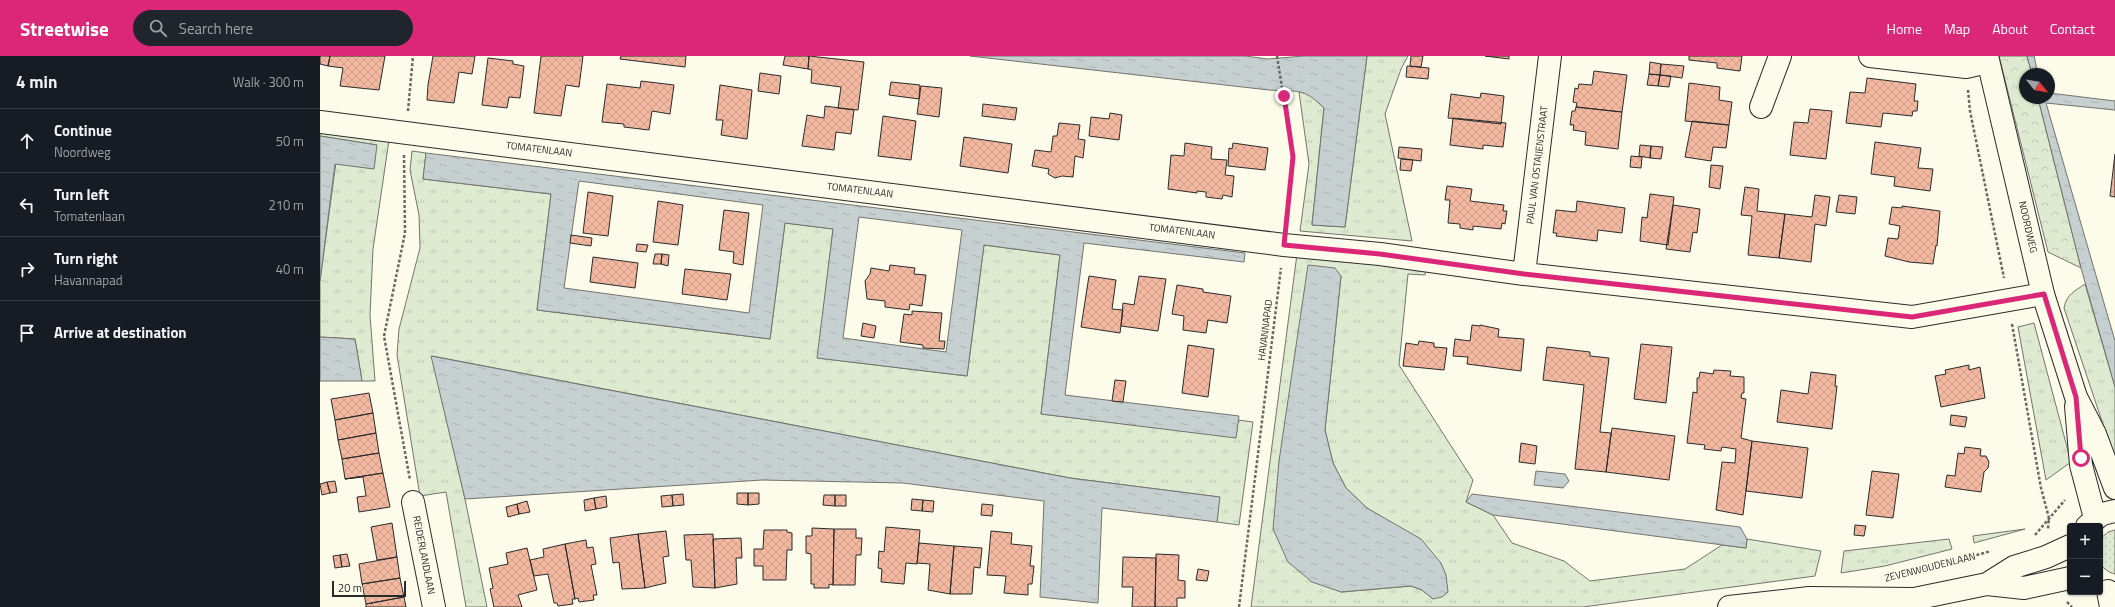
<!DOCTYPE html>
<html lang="en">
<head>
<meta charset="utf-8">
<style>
  body { margin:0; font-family:"Titillium Web",sans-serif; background:#20242c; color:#f1f3f6 }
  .controls { position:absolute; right:12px; bottom:12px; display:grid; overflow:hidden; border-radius:4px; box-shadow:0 1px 3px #0004 }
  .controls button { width:36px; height:36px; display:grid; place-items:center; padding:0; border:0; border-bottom:1px solid #363941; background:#171b24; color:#f1f3f6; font:20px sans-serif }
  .compass { position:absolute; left:1699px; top:12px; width:36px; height:36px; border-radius:50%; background:#171b24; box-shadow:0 1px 3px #0004; rotate:120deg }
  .scale { position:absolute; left:12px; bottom:10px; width:74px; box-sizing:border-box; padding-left:4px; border:2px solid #2b2b2b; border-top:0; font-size:11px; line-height:14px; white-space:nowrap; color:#2b2b2b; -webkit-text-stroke:3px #fdfbea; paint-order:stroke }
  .stop { position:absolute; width:12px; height:12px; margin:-9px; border:3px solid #db2777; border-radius:50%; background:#fff }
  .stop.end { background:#db2777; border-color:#fff; box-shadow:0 1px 4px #0008 }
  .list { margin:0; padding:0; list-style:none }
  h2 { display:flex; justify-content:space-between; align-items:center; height:52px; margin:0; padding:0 16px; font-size:17px }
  h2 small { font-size:13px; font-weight:400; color:#9ea1a6 }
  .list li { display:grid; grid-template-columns:26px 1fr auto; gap:12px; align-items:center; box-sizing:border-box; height:64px; padding:0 16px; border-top:1px solid #363941 }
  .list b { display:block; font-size:15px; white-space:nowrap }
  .list p { margin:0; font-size:13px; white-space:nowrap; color:#9ea1a6 }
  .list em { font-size:13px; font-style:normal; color:#9ea1a6 }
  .icon { flex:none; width:22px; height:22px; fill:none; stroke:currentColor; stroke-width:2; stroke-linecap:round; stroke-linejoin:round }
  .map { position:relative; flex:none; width:1795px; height:551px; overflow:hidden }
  header { display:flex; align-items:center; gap:24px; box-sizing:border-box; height:56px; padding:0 20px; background:#db2777; color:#fff }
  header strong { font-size:19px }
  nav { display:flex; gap:22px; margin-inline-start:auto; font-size:14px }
  .search { width:280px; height:36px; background:#20242c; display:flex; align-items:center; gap:10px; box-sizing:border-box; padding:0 14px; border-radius:22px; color:#9ea1a6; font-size:15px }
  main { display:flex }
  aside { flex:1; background:#171b24 }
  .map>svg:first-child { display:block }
</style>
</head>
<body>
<header>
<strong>Streetwise</strong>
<div class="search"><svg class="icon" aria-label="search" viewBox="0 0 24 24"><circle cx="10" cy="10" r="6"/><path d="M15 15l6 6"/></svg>Search here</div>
<nav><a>Home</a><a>Map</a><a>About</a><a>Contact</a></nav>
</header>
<main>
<aside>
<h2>4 min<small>Walk · 300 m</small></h2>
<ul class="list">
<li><svg class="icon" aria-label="ahead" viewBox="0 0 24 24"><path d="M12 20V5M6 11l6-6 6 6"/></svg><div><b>Continue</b><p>Noordweg</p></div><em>50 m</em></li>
<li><svg class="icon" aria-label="left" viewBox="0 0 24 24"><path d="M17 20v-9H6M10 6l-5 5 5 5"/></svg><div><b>Turn left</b><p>Tomatenlaan</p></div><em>210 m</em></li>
<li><svg class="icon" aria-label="right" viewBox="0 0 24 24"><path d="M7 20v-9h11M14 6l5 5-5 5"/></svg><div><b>Turn right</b><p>Havannapad</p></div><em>40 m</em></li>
<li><svg class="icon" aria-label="arrive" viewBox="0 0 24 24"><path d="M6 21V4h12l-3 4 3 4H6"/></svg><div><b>Arrive at destination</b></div></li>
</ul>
</aside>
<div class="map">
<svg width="1795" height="551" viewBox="0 0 1795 551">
  <defs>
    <pattern id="grass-tufts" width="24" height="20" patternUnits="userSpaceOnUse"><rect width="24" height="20" fill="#deebd1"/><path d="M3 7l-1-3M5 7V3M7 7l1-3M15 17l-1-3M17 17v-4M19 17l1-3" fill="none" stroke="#bfcab4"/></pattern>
    <pattern id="forest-crowns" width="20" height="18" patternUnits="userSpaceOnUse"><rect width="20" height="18" fill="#deebd1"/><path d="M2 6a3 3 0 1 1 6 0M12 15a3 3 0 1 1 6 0" fill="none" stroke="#bfcab4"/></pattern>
    <pattern id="garden-dots" width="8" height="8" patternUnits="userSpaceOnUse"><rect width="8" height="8" fill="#deebd1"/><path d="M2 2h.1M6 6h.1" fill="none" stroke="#bfcab4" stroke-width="1.8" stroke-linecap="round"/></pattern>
    <pattern id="water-ripples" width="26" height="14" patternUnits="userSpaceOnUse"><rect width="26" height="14" fill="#c7d0d0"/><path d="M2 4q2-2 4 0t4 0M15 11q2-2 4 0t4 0" fill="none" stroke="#abb3b3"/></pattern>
    <pattern id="building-cross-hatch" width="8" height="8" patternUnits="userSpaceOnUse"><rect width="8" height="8" fill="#f2b8a0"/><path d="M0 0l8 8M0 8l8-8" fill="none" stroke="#d09e8a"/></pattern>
  </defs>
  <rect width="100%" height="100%" fill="#fdfbea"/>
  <path fill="url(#grass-tufts)" stroke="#74746e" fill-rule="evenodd" d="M1047 0H1088L1081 13 1065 58 1092 185 980 175 989 108 979 36 989 38 1004 52 992 169 1025 171Z
    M0 74 69 84 53 193 50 259 55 325H42L35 283 0 281V225L16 106 57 89 0 80Z
    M92 95 106 97 103 123 231 138 217 254 450 283 465 167 513 173 498 302 647 320 664 189 740 199 721 358 916 381 918 364 933 366 919 469 897 466 899 441 750 422 112 300 145 443 167 551H146L126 436 100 440 77 299 79 273 100 192 99 159 90 114Z
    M977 198 1106 212 1105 219 1088 218 1079 309 1153 424 1146 446 1173 459 1192 487 1244 505 1270 525 1365 513 1402 489 1426 492 1427 483 1501 495 1495 520 1263 551H931ZM1021 220 1005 374 1013 407 1026 432 1047 452 1072 468 1113 543 1102 534 1091 530 1021 536 959 405Z
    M1765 228 1795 331V398H1793L1744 252C1746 239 1755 235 1765 228Z
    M1714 267 1751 406 1726 424 1698 271Z
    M1705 473 1654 487 1653 480Z
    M1629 483 1632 493 1565 510 1521 517 1524 495Z"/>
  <path fill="url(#forest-crowns)" stroke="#74746e" d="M1679 0H1707L1712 18H1705V42H1718L1761 212 1728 196Z"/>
  <path fill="url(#garden-dots)" stroke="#74746e" d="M1795 474V518L1789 516 1780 509V483L1788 476Z"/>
  <path fill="url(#water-ripples)" stroke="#74746e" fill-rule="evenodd" d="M650 0H925L948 3 984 0H1047L1025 171 992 169 1004 52C983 31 977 36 949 34Z
    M1707 0H1714L1718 18H1712Z
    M1729 37 1795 45V54L1726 47 1795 285V331L1761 212 1718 42H1729Z
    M0 80 57 89 54 113 15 108 0 225Z
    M106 97 925 197 924 206 764 187 745 339 919 360 916 382 721 358 740 199 664 189 647 320 497 302 513 173 465 167 450 283 217 254 231 138 103 123ZM259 125 443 149 429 257 244 232ZM539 161 642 174 626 296 523 282Z
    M988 209 1015 212 1021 220 1005 374 1013 407 1026 432 1047 452 1101 483 1121 507 1126 519 1128 536 1122 541 1113 543 1102 534 1091 530 1021 536 992 526 968 506 953 473 959 405Z
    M0 281 35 283 42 325H0Z
    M111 300 750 422 900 441 897 466 782 452 778 547 720 541 724 445 583 427 442 424 145 443Z
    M1216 415 1245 418 1249 425 1243 432 1214 429Z
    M1152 438 1420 471 1427 483 1426 492 1173 459 1146 446Z"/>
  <path fill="url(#building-cross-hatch)" stroke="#2b2b2b" d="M0 0H10L8 10 0 8Z
    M10 0H65L59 34 20 30 23 12 8 10Z
    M113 0H155L152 18 139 16 134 47 107 44 108 29Z
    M221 0H263L259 31 246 29 241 60 214 57Z
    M301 0H366L365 11 300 3Z
    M465 0H489L488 13 463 9Z
    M489 0 544 6 538 54 518 52 521 31 491 27 492 14 488 13Z
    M1091 0H1103L1101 11 1090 10Z
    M1165 0H1189V3Z
    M1369 0H1422L1420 15 1397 12V7L1369 4Z
    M168 2 193 5V8L204 10 200 42 189 41 187 52 162 49Z
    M1330 6 1341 8 1340 19 1329 18Z
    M1341 8 1364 10 1362 22 1340 19Z
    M1087 10 1109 12 1108 23 1086 21Z
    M1274 15 1307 19 1302 56 1256 51 1257 47 1253 46 1255 32 1258 33 1259 28 1272 29Z
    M440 17 461 20 459 38 438 35Z
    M1329 18 1340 19 1338 30 1327 29Z
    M1340 19 1351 20 1349 31 1338 30Z
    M1547 22 1596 28 1594 45H1598L1597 55H1593L1592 60 1563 57 1561 71 1526 67 1530 36 1545 37Z
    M321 25 354 29 350 58 332 55 329 74 304 71V68L282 66 287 28 320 32Z
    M571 26 600 29 599 43 569 39Z
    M1369 27 1400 31 1399 44 1412 46 1409 69 1365 65Z
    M400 29 432 34 427 83 401 79 403 64H396Z
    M601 30 622 32 619 61 597 58Z
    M1161 37 1184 40 1181 68 1128 62 1131 38 1160 42Z
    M663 48 697 52 695 64 662 60Z
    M505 50 534 54 531 78 516 76 514 94 482 90 487 59 504 62Z
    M1256 51 1302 56 1298 93 1265 89 1266 76 1253 74 1254 69H1250L1252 55H1255Z
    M1490 53 1512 55 1506 103 1470 99 1474 66 1488 67Z
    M790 57 802 59 799 84 769 80 771 61 789 63Z
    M563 60 596 65 591 104 558 100Z
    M1133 62 1186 67 1183 91 1163 89V93L1130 89Z
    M1372 65 1409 69 1406 92 1393 91 1391 105 1365 101Z
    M739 67 760 69 758 83 765 84 763 102 755 100 753 121 742 120 735 122 728 118 729 113 712 110 715 94 731 96 733 80H737Z
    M644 81 692 88 688 117 640 110Z
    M1555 86 1601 92 1598 112 1613 113 1610 135 1574 130 1575 121 1551 118Z
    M865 87 892 91 891 103 907 104 905 119 914 120 912 141 903 139 902 143 886 141V136L877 135V137L848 133 851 99 864 100Z
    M913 87 948 92 945 114 908 110 909 92 912 93Z
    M1320 89 1331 90 1330 102 1319 100Z
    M1331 90 1343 91 1341 103 1330 102Z
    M1079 91 1102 93 1101 105 1078 102Z
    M1795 98V141L1790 140Z
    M1311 100 1322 101 1321 112 1310 111Z
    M1081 103 1093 104 1091 115 1080 114Z
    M1391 109 1403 110 1400 133 1389 131Z
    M1127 130 1152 133 1150 145 1184 149 1183 155H1187L1185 168 1182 167 1181 173 1153 170V174L1140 172V168L1128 167 1130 144H1125Z
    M1425 131 1439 133 1437 155 1465 158 1459 202 1428 199 1432 160 1421 159Z
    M268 136 293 140 288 180 263 177Z
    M1330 138 1354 141 1348 189 1320 185 1322 161 1327 162Z
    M1495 139 1510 141 1506 170 1495 168 1491 206 1459 202 1465 158 1492 161Z
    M1519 139 1537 141 1535 158 1516 156Z
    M338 145 363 149 358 189 333 186Z
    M1257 145 1305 152 1302 177 1278 174 1277 185 1236 180 1237 177H1233L1236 154 1256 156Z
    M1353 149 1380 153 1377 177 1373 176 1370 196 1346 193Z
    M1582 150 1620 155 1617 190 1616 189 1613 208 1589 206 1565 200 1568 182 1578 183 1580 170 1569 168 1572 151 1582 152Z
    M404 154 429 157 423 209 413 207 414 196 399 194Z
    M251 179 272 182 271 190 250 187Z
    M317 188 328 189 326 196 316 195Z
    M335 198H342L341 208H333Z
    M342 198 349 199 348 210 341 208Z
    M273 201 318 207 315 232 270 226Z
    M570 209 595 212 594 218 606 219 602 250 590 248 589 254 565 251V245L547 243 545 225 550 218 551 212 569 215Z
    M365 213 411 218 407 244 362 238Z
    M769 220 796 224 792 253 803 254 800 277 761 271Z
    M819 220 846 223 838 275 801 270 803 247 814 249Z
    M857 229 883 233V236L911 240 907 267 888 264 886 277 863 274 864 260 852 258Z
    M592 255 622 257 619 285H625L624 293 603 292V289L580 286 584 258 592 259Z
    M543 267 556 270 554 282 541 280Z
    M1152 269 1160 270V269L1179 273 1178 281 1204 283 1201 315 1147 308 1148 301 1133 300 1135 283 1150 285Z
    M1099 285 1114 287V291L1127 292 1124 314 1083 310 1086 287 1098 289Z
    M1321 288 1352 291 1346 347 1314 343Z
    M868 289 894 293 888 341 862 337Z
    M1227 291 1270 296V300L1289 302 1280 376 1291 377 1286 416 1255 413 1264 329 1223 324Z
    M1649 309V314L1660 311 1665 342 1621 351 1615 320 1626 318 1625 314Z
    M1394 314 1411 315 1410 320 1424 321V337H1422L1421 342 1426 343 1421 382 1432 385 1423 459 1396 454 1402 406 1415 407 1416 393 1402 391 1401 395 1384 393 1385 389 1367 387 1373 336 1377 337V322H1379L1380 316 1393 318Z
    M1491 316 1516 319 1515 330H1517L1512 373 1457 366 1461 334 1488 338Z
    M795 324 806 325 803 346 792 345Z
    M49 337 53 357 15 364 11 343Z
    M53 357 56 377 18 384 15 364Z
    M1631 359 1647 361 1645 371 1630 369Z
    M1292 372 1355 380 1349 424 1286 416Z
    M56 377 59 397 22 403 18 384Z
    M1432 385 1488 392 1482 442 1426 435Z
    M1201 387 1217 390 1215 408 1199 406Z
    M1645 391 1661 393 1660 400H1666L1669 406 1668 412 1664 416 1661 436 1625 431 1627 419 1635 420 1638 397 1644 398Z
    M59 397 63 417 25 423 22 403Z
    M1552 415 1579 418 1573 462 1546 459Z
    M63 417 70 451 39 456 37 441 46 440 43 421 25 423Z
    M15 425 17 436 10 437 7 426Z
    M7 426 10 437 2 439 0 428Z
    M417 437H428V449L417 448Z
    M428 437H439V448L428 449Z
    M363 438 364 449 353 450 352 439Z
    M352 439 353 450 342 451 341 440Z
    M504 439H515V450L503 449Z
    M515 439H526V450H515Z
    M286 440 287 451 276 453 274 442Z
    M274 442 276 453 265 455 264 444Z
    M592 443 603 444 602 455 591 454Z
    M603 444 614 445 613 456 602 455Z
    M207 445 210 456 199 458 197 448Z
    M197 448 199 458 188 461 186 451Z
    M662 448 673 449 672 460 661 459Z
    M72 467 77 501 57 504 51 471Z
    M1535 469 1546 470 1544 480 1534 479Z
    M566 471 600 474 597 508 586 507 584 528 561 526 562 513 558 512 559 495 564 496Z
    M492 472 514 473 513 529 509 528V532H494V528H491V498L486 497V480H492Z
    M514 473H536V482H542L541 499H536L535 529H513Z
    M444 474H467V476L472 477V494H467L466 524H443V510H434V493H443Z
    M346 475 349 500 343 501 346 527 325 532 318 478Z
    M671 475 692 477 691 488 712 490 710 510H714L712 528H708V539L684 537 686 520 667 519Z
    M318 478 325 532 302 533 299 506 293 507 290 482Z
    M393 478 395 532 373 531 371 504H366L364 479Z
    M421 482 422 502H416L417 528 395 532 393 483Z
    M266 484 267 492 273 491 276 508 271 509 277 539H273L274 544 259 546 258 542 255 543 245 488Z
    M599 487 634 490 630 538 608 534 610 508 597 507Z
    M245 488 255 543H252L253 548 238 550 237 547H234L228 518 214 520 210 504 224 501 223 493Z
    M634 490 662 492 660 512 654 511 652 538H630Z
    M207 492 217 534 198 539 202 551H174L170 533 173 532 169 512 188 508 186 497Z
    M27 498 30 510 22 511 20 499Z
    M836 498 859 499 858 524 865 525V542H857V551H835Z
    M20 499 22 511 15 512 13 500Z
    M77 501 80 522 42 528 39 508Z
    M803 501 836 502 835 551H812L813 531H802Z
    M878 513 889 515 887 525 876 524Z
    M80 522 84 541 46 548 42 528Z
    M84 541 86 551H46V548Z"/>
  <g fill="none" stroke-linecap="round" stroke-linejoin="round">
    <defs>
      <path id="minor" d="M1550 0 1646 11 1668 6
        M1441 51 1460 0
        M0 66 964 189 1060 198 1204 218 1592 261 1723 238
        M1204 218 1230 0
        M93 446 114 551
        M1667 528 1694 511 1726 501 1750 490
        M1409 551 1489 542 1594 543 1667 528 1704 532 1750 522"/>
      <path id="tertiary" d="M1667 0 1723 238 1756 341 1775 378 1795 432
        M1756 350 1761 409 1775 462
        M1767 470 1782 458 1795 455
        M1788 535 1791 551"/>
    </defs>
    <use href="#minor" stroke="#2b2b2b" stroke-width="24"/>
    <use href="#tertiary" stroke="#2b2b2b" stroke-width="24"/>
    <path stroke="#6a6964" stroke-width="2.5" stroke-dasharray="3 2" stroke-linecap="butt" d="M957 0 973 101 967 166
      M1648 34 1650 55 1684 222
      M88 55 93 0
      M84 99 85 177 64 280 90 424
      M1692 268 1721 432 1729 462 1728 473
      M1715 479 1745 444
      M1589 518 1671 495
      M1747 546 1752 551
      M919 551 961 212"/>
    <use href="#minor" stroke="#fdfbea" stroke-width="22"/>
    <use href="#tertiary" stroke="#fdfbea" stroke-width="22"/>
  </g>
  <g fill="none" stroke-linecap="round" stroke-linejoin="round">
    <path stroke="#db2777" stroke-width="5" d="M964 40 973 101 964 189 1060 198 1204 218 1592 261 1724 238 1756 341 1761 402"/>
  </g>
  <g text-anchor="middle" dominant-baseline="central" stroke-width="3" stroke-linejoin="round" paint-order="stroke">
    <g font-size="10" fill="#2b2b2b" stroke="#fdfbea">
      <text transform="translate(219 93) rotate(7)">TOMATENLAAN</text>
      <text transform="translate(1217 109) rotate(-83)">PAUL VAN OSTAIJENSTRAAT</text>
      <text transform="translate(540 134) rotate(7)">TOMATENLAAN</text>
      <text transform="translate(1708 171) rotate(77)">NOORDWEG</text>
      <text transform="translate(862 175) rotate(7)">TOMATENLAAN</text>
      <text transform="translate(945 274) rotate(-83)">HAVANNAPAD</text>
      <text transform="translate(104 499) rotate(79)">REIDERLANDLAAN</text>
      <text transform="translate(1610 511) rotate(-14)">ZEVENWOUDENLAAN</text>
    </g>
  </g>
</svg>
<div class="controls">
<button>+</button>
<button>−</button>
</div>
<svg class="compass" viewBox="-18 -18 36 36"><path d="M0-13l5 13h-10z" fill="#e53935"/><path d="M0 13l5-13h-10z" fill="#9ea1a6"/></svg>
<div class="scale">20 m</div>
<div class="stop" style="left:1761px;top:402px"></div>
<div class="stop end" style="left:964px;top:40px"></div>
</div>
</main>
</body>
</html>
